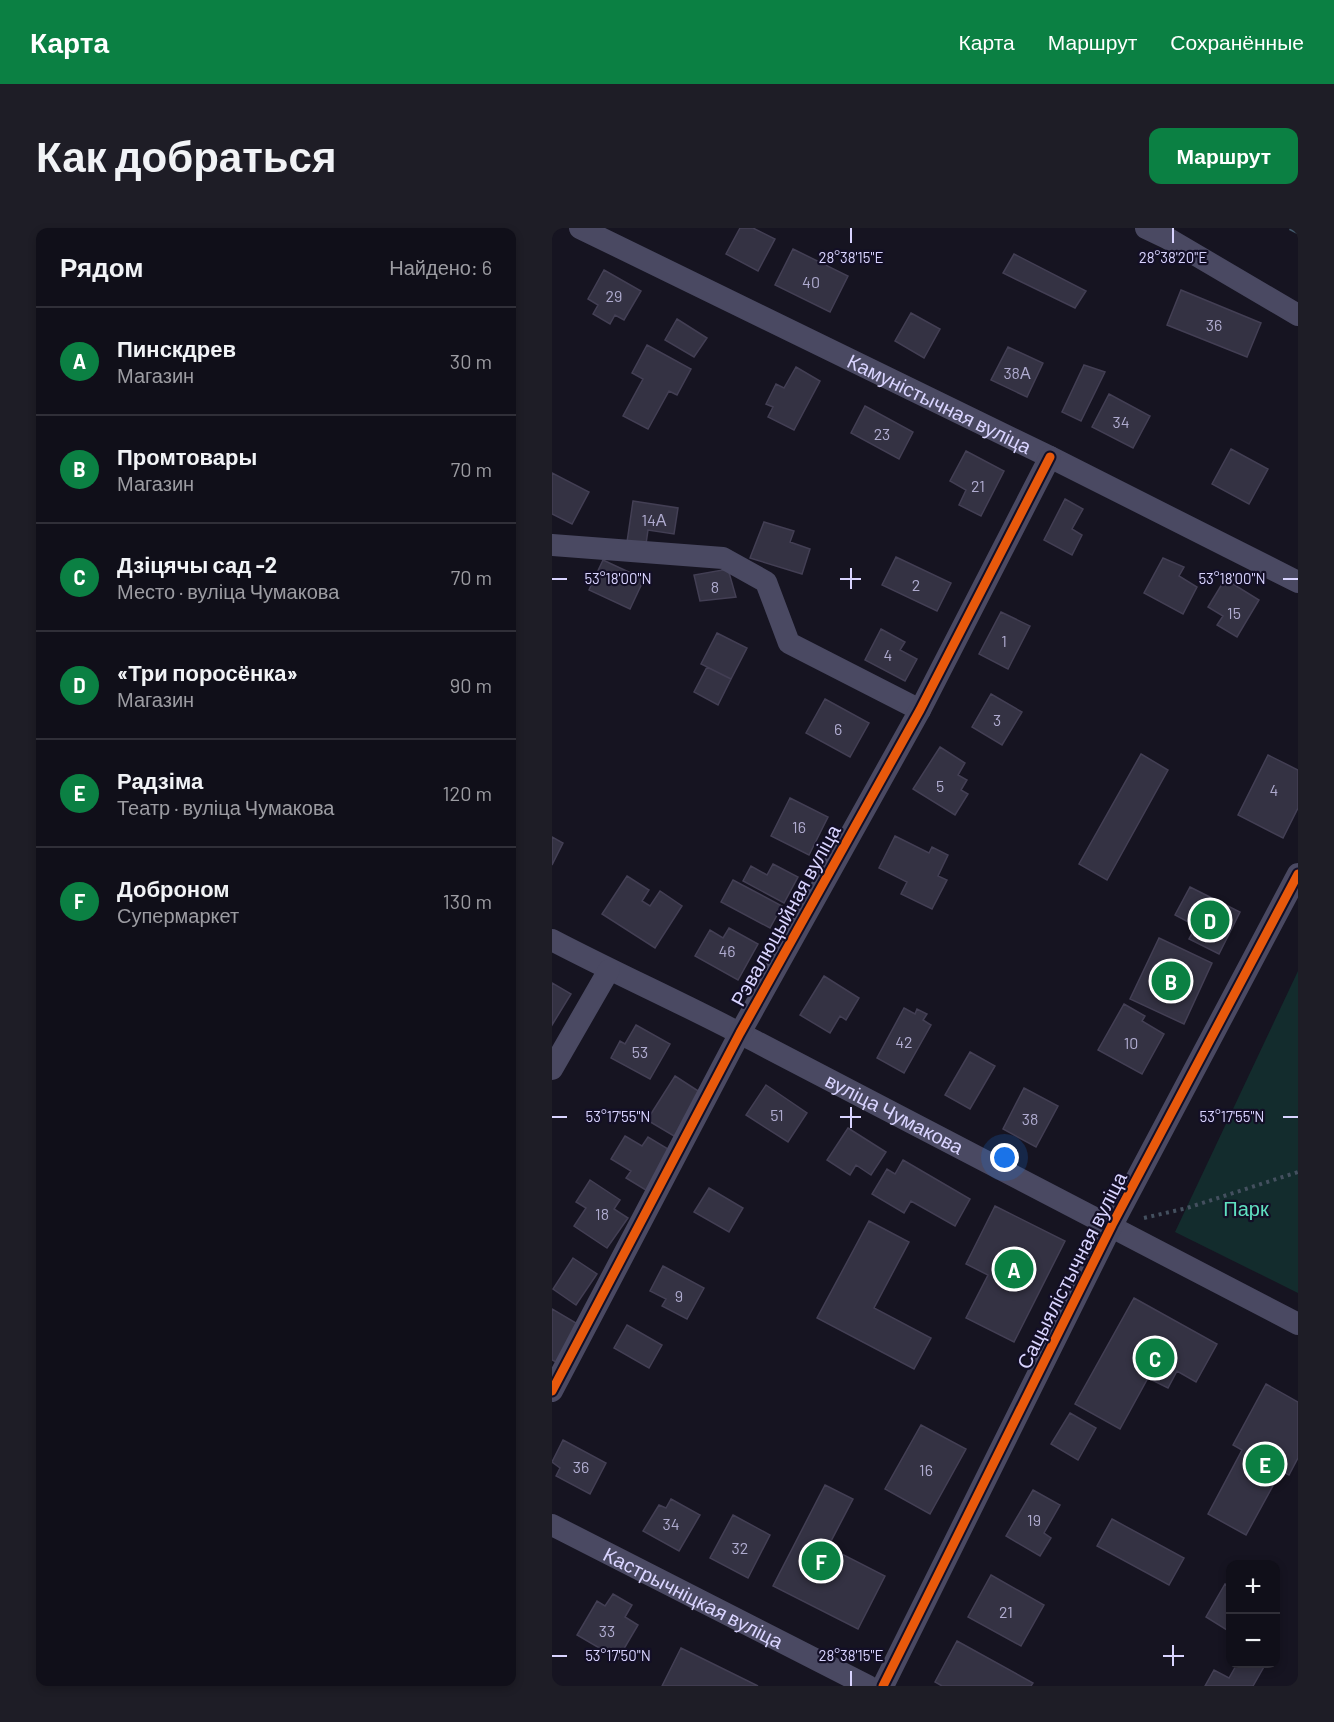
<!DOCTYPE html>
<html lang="ru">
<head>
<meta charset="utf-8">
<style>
  body { margin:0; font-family:Barlow,sans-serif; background:#1e1d26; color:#f1f3f6 }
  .controls { position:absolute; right:18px; bottom:18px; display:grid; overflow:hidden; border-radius:12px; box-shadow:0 3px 9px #0003 }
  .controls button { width:54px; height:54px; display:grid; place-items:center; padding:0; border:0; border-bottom:2px solid #302f38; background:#100f19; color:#f1f3f6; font:30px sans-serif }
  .you { position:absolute; left:453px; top:930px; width:21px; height:21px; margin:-15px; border:4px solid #fff; border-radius:50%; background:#1a73e8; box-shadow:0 0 0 9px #1a73e833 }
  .badge { display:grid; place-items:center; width:39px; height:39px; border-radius:50%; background:#0b8043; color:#fff; font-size:20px; font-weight:700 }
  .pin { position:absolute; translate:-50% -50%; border:3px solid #fff; box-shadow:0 2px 6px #0006 }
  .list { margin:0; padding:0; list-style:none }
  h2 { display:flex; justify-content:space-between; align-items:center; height:78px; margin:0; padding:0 24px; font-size:26px }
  h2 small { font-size:20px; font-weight:400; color:#9c9ca2 }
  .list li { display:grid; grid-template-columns:39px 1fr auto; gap:18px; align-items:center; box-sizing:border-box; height:108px; padding:0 24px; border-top:2px solid #302f38 }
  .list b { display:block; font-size:22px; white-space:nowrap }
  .list p { margin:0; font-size:20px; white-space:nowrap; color:#9c9ca2 }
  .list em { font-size:20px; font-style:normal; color:#9c9ca2 }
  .map { position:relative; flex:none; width:746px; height:1458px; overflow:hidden; border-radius:12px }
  header { display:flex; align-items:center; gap:36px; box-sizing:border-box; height:84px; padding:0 30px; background:#0b8043; color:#fff }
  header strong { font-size:28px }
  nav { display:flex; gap:33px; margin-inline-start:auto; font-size:21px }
  .intro { display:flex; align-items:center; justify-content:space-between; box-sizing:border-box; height:144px; padding:0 36px }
  h1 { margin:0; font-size:42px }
  .button { padding:15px 27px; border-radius:12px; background:#0b8043; color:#fff; font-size:21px; font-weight:700 }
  main { display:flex; gap:36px; padding:0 36px }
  aside { flex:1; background:#100f19; border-radius:12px; box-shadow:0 3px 9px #0003 }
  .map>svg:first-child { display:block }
</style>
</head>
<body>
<header>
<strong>Карта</strong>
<nav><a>Карта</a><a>Маршрут</a><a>Сохранённые</a></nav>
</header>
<div class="intro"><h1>Как добраться</h1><a class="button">Маршрут</a></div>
<main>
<aside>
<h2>Рядом<small>Найдено: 6</small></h2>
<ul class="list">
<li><span class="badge">A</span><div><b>Пинскдрев</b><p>Магазин</p></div><em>30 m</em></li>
<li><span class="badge">B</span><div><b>Промтовары</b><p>Магазин</p></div><em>70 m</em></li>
<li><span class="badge">C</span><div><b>Дзіцячы сад -2</b><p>Место · вуліца Чумакова</p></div><em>70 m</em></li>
<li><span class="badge">D</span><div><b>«Три поросёнка»</b><p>Магазин</p></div><em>90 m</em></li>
<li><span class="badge">E</span><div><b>Радзіма</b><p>Театр · вуліца Чумакова</p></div><em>120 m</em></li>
<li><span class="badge">F</span><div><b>Доброном</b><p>Супермаркет</p></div><em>130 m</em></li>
</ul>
</aside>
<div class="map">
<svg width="746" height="1458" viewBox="0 0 746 1458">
  <rect width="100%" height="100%" fill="#161421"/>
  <path fill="#132c2d" d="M746 743V1065L623 1004Z"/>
  <path fill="#343243" stroke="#433f54" stroke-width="1.5" d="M188 0H201L223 11 206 43 174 26Z
    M241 21 296 48 278 84 223 57Z
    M462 26 534 63 523 80 451 45Z
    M52 42 89 63 72 92 63 87 58 96 41 86 46 77 36 71Z
    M629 62 709 95 695 129 615 97Z
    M359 85 388 101 372 130 343 113Z
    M125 91 155 110 142 129 113 112Z
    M95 117 139 141 125 167 117 163 96 201 71 188 91 151 80 145Z
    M456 119 491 135 475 169 439 152Z
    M532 137 553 144 529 193 510 184Z
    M244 139 268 153 242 202 216 189 221 179 214 176 224 156 232 160Z
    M557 166 598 188 581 220 540 199Z
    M313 178 361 204 347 231 299 205Z
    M679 221 716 241 697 276 660 256Z
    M414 223 452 243 429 288 407 277 414 262 398 253Z
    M0 245 37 264 20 296 0 286Z
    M513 271 531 281 520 301 530 307 520 327 492 312Z
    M81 273 126 280 122 306 96 302 94 316 75 314Z
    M212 294 242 303 238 314 258 321 250 346 198 330Z
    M344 329 399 355 385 383 330 357Z
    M611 330 632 339 627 348 645 359 631 386 592 365Z
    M51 332 92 351 78 381 37 362Z
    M176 341 184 369 148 373 142 347Z
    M673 351 707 372 685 409 665 397 671 388 656 379Z
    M449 384 478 398 456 441 427 426Z
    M329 401 353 414 348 422 365 431 353 453 313 432Z
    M165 405 195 420 179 451 149 436Z
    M155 439 179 451 166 477 142 464Z
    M439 466 470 484 450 517 420 499Z
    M273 471 317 495 298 529 254 505Z
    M388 519 413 535 406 547 415 552 409 562 416 566 403 587 361 561Z
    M589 526 616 542 555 652 527 636Z
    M716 527 746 542V580L731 610 686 587Z
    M238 570 276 589 257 627 219 608Z
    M343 608 377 625 380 619 396 627 386 648 395 652 380 681 349 666 355 654 327 640Z
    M0 609 11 615 0 637Z
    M221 636 246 649 232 675 191 653 199 638 215 647Z
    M75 648 97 662 90 673 98 678 108 663 130 678 103 720 50 686Z
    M181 652 230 678 218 700 169 674Z
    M638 659 688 684 667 726 637 711 644 698 623 687Z
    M177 700 206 716 186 752 143 728 158 702 171 710Z
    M607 710 660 735 632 796 578 771Z
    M272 748 307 770 294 792 288 788 278 805 248 787Z
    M0 755 19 766 0 797Z
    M572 776 593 788 590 793 612 806 590 846 546 822Z
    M352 780 363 786 365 781 375 786 371 792 379 797 352 845 325 830Z
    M84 797 118 816 98 851 59 830 68 813 73 816Z
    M418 824 443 838 418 881 393 867Z
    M123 848 154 868 127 911 95 892Z
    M214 857 255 885 236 914 194 887Z
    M472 860 506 878 484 919 451 901Z
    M296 900 334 924 319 947 304 937 298 947 275 932Z
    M73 908 90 918 96 909 121 924 97 964 74 950 79 943 59 931Z
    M351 932 418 971 403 998 359 973 352 985 320 966 335 941 343 946Z
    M38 952 68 972 62 981 76 990 55 1020 22 998 34 980 24 974Z
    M157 960 191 980 177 1004 142 984Z
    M443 978 513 1013 462 1114 414 1090 436 1047 414 1036Z
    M317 993 357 1014 322 1080 379 1110 362 1141 265 1090Z
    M21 1030 45 1046 24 1077 1 1061Z
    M111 1038 152 1060 135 1091 110 1078 114 1071 98 1063Z
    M582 1070 665 1116 644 1154 625 1143 616 1160 596 1150 568 1201 523 1176Z
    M0 1081 29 1098 4 1134 0 1132Z
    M75 1097 110 1117 97 1140 62 1120Z
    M714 1156 746 1174V1230L737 1247 729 1243 694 1307 656 1286 690 1222 681 1217Z
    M518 1185 544 1200 526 1232 499 1216Z
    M369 1197 414 1221 378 1286 333 1261Z
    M11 1212 54 1235 38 1266 4 1248 8 1240 0 1234Z
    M273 1257 301 1271 276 1319 333 1348 306 1401 221 1358Z
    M481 1262 508 1277 492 1305 499 1310 488 1328 454 1308Z
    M119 1271 148 1287 127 1323 91 1303 107 1277 114 1280Z
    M181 1287 218 1307 196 1350 158 1330Z
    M560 1291 632 1330 617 1357 545 1318Z
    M439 1347 492 1377 469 1418 416 1389Z
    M673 1356 678 1359V1404L654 1389Z
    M61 1366 80 1377 73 1389 86 1397 66 1431 25 1407 45 1373 53 1378Z
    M405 1413 481 1455 479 1458H390L383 1454Z
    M129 1420 206 1458H110Z
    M685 1436H709L713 1437 701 1458H653L662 1442 677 1450Z"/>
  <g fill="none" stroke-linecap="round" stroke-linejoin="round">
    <path stroke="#44505f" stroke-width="4" stroke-dasharray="3 4.5" stroke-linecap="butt" d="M592 990 635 980 746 944"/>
    <g stroke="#4a4962" stroke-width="22">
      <path id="s1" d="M28 0 498 229 746 354"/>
      <path d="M594 0 615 10 746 87"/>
      <path d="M0 317 171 330 214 354 237 415 368 482"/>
      <path id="s2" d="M0 712C63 745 128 774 191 807 377 902 562 999 746 1096"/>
      <path d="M0 841 57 742"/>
      <path d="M0 1163 188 805 368 482 498 229"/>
      <path id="s3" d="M0 1297 316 1458"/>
      <path d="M331 1458 560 997 746 646"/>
    </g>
    <path stroke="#43596b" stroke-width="4.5" stroke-dasharray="9 8" stroke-linecap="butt" d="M738 0 746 4"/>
    <defs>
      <path id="cycleway" d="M0 1163 188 805 368 482 498 229
        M331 1458 560 997 746 646"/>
    </defs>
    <use href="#cycleway" stroke="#130f26" stroke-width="13"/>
    <use href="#cycleway" stroke="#e8590c" stroke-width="9"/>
  </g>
  <path fill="none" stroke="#d9d4ff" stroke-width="2" d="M299 0V15M621 0V15M299 340V361M0 351H15M288 351H309M731 351H746M299 879V900M0 889H15M288 889H309M731 889H746M621 1417V1438M0 1428H15M611 1428H632M299 1443V1458"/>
  <g text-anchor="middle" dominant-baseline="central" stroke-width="4.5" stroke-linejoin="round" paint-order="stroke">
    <g font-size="16" fill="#b0acd0">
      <text x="259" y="53">40</text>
      <text x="62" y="67">29</text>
      <text x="662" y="96">36</text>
      <text x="465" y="144">38А</text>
      <text x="569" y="193">34</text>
      <text x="330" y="205">23</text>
      <text x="426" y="257">21</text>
      <text x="102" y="291">14А</text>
      <text x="364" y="356">2</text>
      <text x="163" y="358">8</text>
      <text x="682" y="384">15</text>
      <text x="452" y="412">1</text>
      <text x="336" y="426">4</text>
      <text x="445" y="491">3</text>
      <text x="286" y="500">6</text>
      <text x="388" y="557">5</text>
      <text x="722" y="561">4</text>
      <text x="247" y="598">16</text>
      <text x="175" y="722">46</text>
      <text x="352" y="813">42</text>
      <text x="579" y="814">10</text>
      <text x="88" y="823">53</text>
      <text x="225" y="886">51</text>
      <text x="478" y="890">38</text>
      <text x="50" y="985">18</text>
      <text x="127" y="1067">9</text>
      <text x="29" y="1238">36</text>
      <text x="374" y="1241">16</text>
      <text x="482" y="1291">19</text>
      <text x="119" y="1295">34</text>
      <text x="188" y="1319">32</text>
      <text x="454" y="1383">21</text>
      <text x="55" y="1402">33</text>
    </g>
    <g font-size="20" fill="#d9d4ff" stroke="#130f26">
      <text stroke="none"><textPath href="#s1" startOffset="400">Камуністычная вуліца</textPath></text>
      <text transform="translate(233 687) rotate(-61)">Рэвалюцыйная вуліца</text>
      <text stroke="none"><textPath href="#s2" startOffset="384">вуліца Чумакова</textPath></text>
      <text transform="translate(519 1042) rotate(-63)">Сацыялістычная вуліца</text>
      <text stroke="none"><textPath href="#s3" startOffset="159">Кастрычніцкая вуліца</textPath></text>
    </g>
    <g font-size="20" fill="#5fe0c0" stroke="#130f26">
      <text x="694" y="980">Парк</text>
    </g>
  </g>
  <g font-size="15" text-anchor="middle" fill="#d9d4ff" stroke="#130f26" stroke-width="4.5" stroke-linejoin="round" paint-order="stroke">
    <text x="299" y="35">28°38'15"E</text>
    <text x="621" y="35">28°38'20"E</text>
    <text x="66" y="356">53°18'00"N</text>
    <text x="680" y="356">53°18'00"N</text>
    <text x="66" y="894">53°17'55"N</text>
    <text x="680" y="894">53°17'55"N</text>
    <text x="66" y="1433">53°17'50"N</text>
    <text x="299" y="1433">28°38'15"E</text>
  </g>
</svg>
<div class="controls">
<button>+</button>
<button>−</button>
</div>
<div class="you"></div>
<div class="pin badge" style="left:462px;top:1041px">A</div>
<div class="pin badge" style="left:619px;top:753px">B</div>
<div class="pin badge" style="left:603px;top:1130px">C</div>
<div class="pin badge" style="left:658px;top:692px">D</div>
<div class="pin badge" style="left:713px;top:1236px">E</div>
<div class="pin badge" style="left:269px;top:1333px">F</div>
</div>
</main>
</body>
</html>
